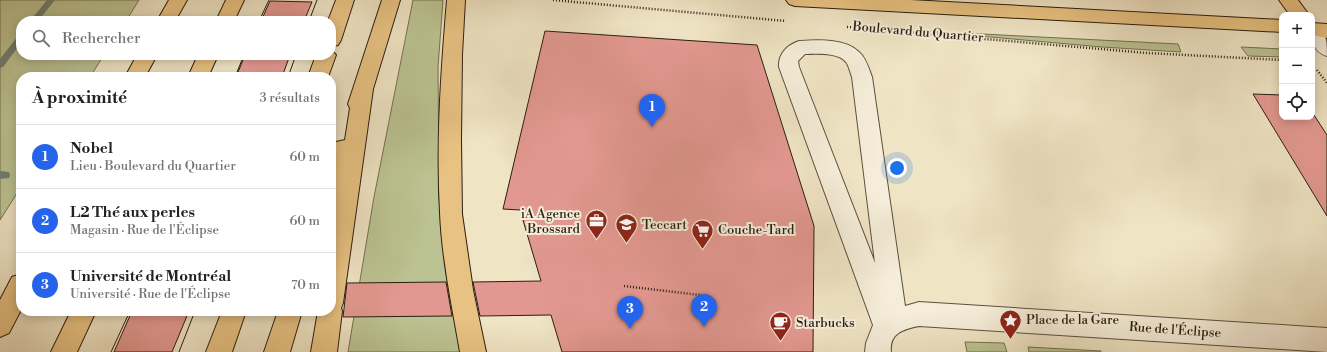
<!DOCTYPE html>
<html lang="fr">
<head>
<meta charset="utf-8">
<style>
  body { margin:0; font-family:"Libre Bodoni",serif; background:#f2f2f2; color:#202124 }
  .controls { position:absolute; right:12px; top:12px; display:grid; overflow:hidden; border-radius:8px; box-shadow:0 2px 10px #0003 }
  .controls button { width:36px; height:36px; display:grid; place-items:center; padding:0; border:0; border-bottom:1px solid #e0e0e0; background:#fff; color:#202124; font:20px sans-serif }
  .you { position:absolute; left:897px; top:168px; width:14px; height:14px; margin:-10px; border:3px solid #fff; border-radius:50%; background:#1a73e8; box-shadow:0 0 0 6px #1a73e833 }
  .badge { display:grid; place-items:center; width:26px; height:26px; border-radius:50%; background:#2563eb; color:#fff; font-size:13px; font-weight:700 }
  .pin { position:absolute; translate:-50% -33px; filter:drop-shadow(0 1px 2px #0008) }
  .pin::after { content:''; position:absolute; top:21px; width:14px; height:12px; background:inherit; clip-path:polygon(0 0,100% 0,50% 100%) }
  .list { margin:0; padding:0; list-style:none }
  h2 { display:flex; justify-content:space-between; align-items:center; height:52px; margin:0; padding:0 16px; font-size:17px }
  h2 small { font-size:13px; font-weight:400; color:#757577 }
  .list li { display:grid; grid-template-columns:26px 1fr auto; gap:12px; align-items:center; box-sizing:border-box; height:64px; padding:0 16px; border-top:1px solid #e0e0e0 }
  .list b { display:block; font-size:15px; white-space:nowrap }
  .list p { margin:0; font-size:13px; white-space:nowrap; color:#757577 }
  .list em { font-size:13px; font-style:normal; color:#757577 }
  .icon { flex:none; width:22px; height:22px; fill:none; stroke:currentColor; stroke-width:2; stroke-linecap:round; stroke-linejoin:round }
  .map { position:relative; flex:none; width:1327px; height:352px; overflow:hidden }
  .search { position:absolute; background:#fff; box-shadow:0 2px 10px #0003; left:16px; top:16px; width:320px; height:44px; display:flex; align-items:center; gap:10px; box-sizing:border-box; padding:0 14px; border-radius:16px; color:#757577; font-size:15px }
  .panel { position:absolute; background:#fff; box-shadow:0 2px 10px #0003; left:16px; top:72px; width:320px; height:244px; border-radius:16px }
  .map>svg:first-child { display:block }
</style>
</head>
<body>
<div class="map">
<svg width="1327" height="352" viewBox="0 0 1327 352">
  <rect width="100%" height="100%" fill="#efe4c4"/>
  <filter id="stains"><feTurbulence type="fractalNoise" baseFrequency=".005" numOctaves="4"/><feColorMatrix values="0 0 0 0 .2 0 0 0 0 .09 0 0 0 0 .02 0 0 0 .5 -.17"/></filter>
  <radialGradient id="worn" r=".72"><stop offset=".6" stop-color="#630" stop-opacity="0"/><stop offset="1" stop-color="#630" stop-opacity=".3"/></radialGradient>
  <path fill="#bcc392" stroke="#747052" d="M0 0H139L126 21H21V55H104L90 77H21V187L0 220Z
    M413 0H443L438 67 439 199 460 352H348L374 197Z
    M923 31 1178 44 1181 52 1102 47Z
    M1241 47 1282 49V57L1248 56Z
    M965 342 1004 343 1007 352H967Z
    M1028 347 1101 351V352H1029Z"/>
  <g fill="none" stroke-linecap="round" stroke-linejoin="round">
    <path fill="#6e7f73" fill-rule="evenodd" d="M47 0H55L38 21H30Z
      M21 35V43L3 67 0 68V59L18 36Z
      M0 171 9 172 10 175 9 178 0 179Z"/>
  </g>
  <path fill="#e29890" stroke="#2b1e12" d="M270 1 312 2 304 21H261Z
    M545 31 757 45 814 226 813 352H562L551 315 480 316 473 282 541 281 520 210 503 209Z
    M245 55H290L282 77H236Z
    M1253 94 1282 95V117H1312V112L1327 135V216Z
    M446 282 452 316 343 317 347 283Z
    M132 311H189L172 352H114Z"/>
  <g fill="none" stroke-linecap="round" stroke-linejoin="round">
    <defs>
      <path id="minor" d="M1312 23C1327 28 1327 42 1327 56 1311 51 1312 38 1312 23Z
        M799 41C817 40 845 38 859 52 866 58 869 69 872 77L905 306 919 302 1327 328V352L919 326C904 329 889 333 891 352H865L866 343 873 325 779 67C778 54 787 45 799 41ZM805 54C817 54 837 52 846 62 849 66 850 72 852 77L875 263 799 67 798 61Z"/>
      <path id="major" d="M786 0H910L1282 20V32L795 6 789 4Z
        M1279 0H1298L1309 15H1290Z
        M1312 23 1327 24V38L1312 35Z"/>
      <path id="highway" d="M169 0H187L175 21H157Z
        M226 0H244L234 21H216Z
        M336 0H354L341 40 338 45 331 47V21H328Z
        M382 0H400L373 89 343 303 341 308 342 311 337 352H311L318 311H331V226L336 194 331 196V155L336 142 345 140 350 108 348 104Z
        M447 0H465L462 55 461 139 462 214 473 290 486 352H460C452 306 442 260 440 213 436 142 441 71 447 0Z
        M331 50 336 55 328 77H308L316 55H331Z
        M137 55H157L145 77H125Z
        M198 55H218L208 77H188Z
        M21 274V310L9 333 0 337V300L12 277Z
        M71 311H96L77 352H51Z
        M222 311H246L232 352H206Z
        M278 311H302L290 352H264Z"/>
    </defs>
    <use href="#minor" stroke="#5c503e" stroke-width="2"/>
    <use href="#major" stroke="#2b1e12" stroke-width="2"/>
    <use href="#highway" stroke="#2b1e12" stroke-width="2"/>
    <path stroke="#2b1e12" stroke-width="2.5" stroke-dasharray="1 2" stroke-linecap="butt" d="M553 0 786 21
      M847 27 1147 53 1282 60
      M1317 70 1327 83
      M624 286 708 296"/>
    <use href="#minor" fill="#f5edd9" fill-rule="evenodd"/>
    <use href="#major" fill="#e8c282" fill-rule="evenodd"/>
    <use href="#highway" fill="#e8c282" fill-rule="evenodd"/>
    <path stroke="#2b1e12" stroke-width="1" d="M259 21 269 0
      M309 21 317 0
      M235 77 244 55
      M288 77 296 55
      M111 352 130 311
      M179 352 195 311"/>
  </g>
  <defs>
    <symbol id="office-pin" viewBox="-11 -11 22 30"><path d="M0 17L-7.5 6A9.5 9.5 0 1 1 7.5 6Z" fill="#8f2418" stroke="#f5edd9"/><path d="M-6-3h4V-5.5h4V-3h4V5H-6ZM-1-4.5V-3h2v-1.5ZM-6 0V1H6V0Z" fill="#fff"/></symbol>
    <symbol id="university-pin" viewBox="-11 -11 22 30"><path d="M0 17L-7.5 6A9.5 9.5 0 1 1 7.5 6Z" fill="#8f2418" stroke="#f5edd9"/><path d="M0-5L7-2L0 1L-7-2ZM-4 1L0 2.5L4 1V4Q0 6-4 4Z" fill="#fff"/></symbol>
    <symbol id="supermarket-pin" viewBox="-11 -11 22 30"><path d="M0 17L-7.5 6A9.5 9.5 0 1 1 7.5 6Z" fill="#8f2418" stroke="#f5edd9"/><path d="M-6-5.5h2.5l.6 2H6L4.5 2H-2.5L-4.4-4H-6ZM-1.5 3.2a1.3 1.3 0 1 0 .1 0ZM3 3.2a1.3 1.3 0 1 0 .1 0Z" fill="#fff"/></symbol>
    <symbol id="sight-pin" viewBox="-11 -11 22 30"><path d="M0 17L-7.5 6A9.5 9.5 0 1 1 7.5 6Z" fill="#8f2418" stroke="#f5edd9"/><path d="M0-6L1.8-2.2L6-1.7L2.9 1.2L3.7 5.4L0 3.3L-3.7 5.4L-2.9 1.2L-6-1.7L-1.8-2.2Z" fill="#fff"/></symbol>
    <symbol id="cafe-pin" viewBox="-11 -11 22 30"><path d="M0 17L-7.5 6A9.5 9.5 0 1 1 7.5 6Z" fill="#8f2418" stroke="#f5edd9"/><path d="M-5.5-4.5H6V0H3Q3 3.5 0 3.5H-2.5Q-5.5 3.5-5.5 0ZM3-3.2v2h1.7v-2ZM-6 4.5H4V6H-6Z" fill="#fff"/></symbol>
  </defs>
  <g fill-rule="evenodd">
    <use href="#office-pin" x="584" y="208" width="25" height="34"/>
    <use href="#university-pin" x="614" y="212" width="25" height="34"/>
    <use href="#supermarket-pin" x="690" y="218" width="25" height="34"/>
    <use href="#sight-pin" x="998" y="308" width="25" height="34"/>
    <use href="#cafe-pin" x="768" y="310" width="25" height="34"/>
  </g>
  <g text-anchor="middle" dominant-baseline="central" stroke-width="4" stroke-linejoin="round" paint-order="stroke">
    <g font-size="13" fill="#2b1e12" stroke="#f5edd9">
      <text transform="translate(918 32) rotate(5)">Boulevard du Quartier</text>
      <text transform="translate(1175 330) rotate(4)">Rue de l'Éclipse</text>
    </g>
    <g font-size="13" fill="#2b1e12" stroke="#f5edd9" text-anchor="start">
      <text x="580" y="214" text-anchor="end">iA Agence<tspan x="580" dy="15">Brossard</tspan></text>
      <text x="642" y="225">Teccart</text>
      <text x="718" y="230">Couche-Tard</text>
      <text x="1026" y="320">Place de la Gare</text>
      <text x="796" y="323">Starbucks</text>
    </g>
  </g>
  <rect width="100%" height="100%" filter="url(#stains)"/>
  <rect width="100%" height="100%" fill="url(#worn)"/>
</svg>
<div class="controls">
<button>+</button>
<button>−</button>
<button><svg class="icon" aria-label="locate" viewBox="0 0 24 24"><circle cx="12" cy="12" r="6"/><path d="M12 2v4M12 18v4M2 12h4M18 12h4"/></svg></button>
</div>
<div class="you"></div>
<div class="pin badge" style="left:652px;top:127px">1</div>
<div class="pin badge" style="left:704px;top:327px">2</div>
<div class="pin badge" style="left:630px;top:329px">3</div>
<div class="search"><svg class="icon" aria-label="search" viewBox="0 0 24 24"><circle cx="10" cy="10" r="6"/><path d="M15 15l6 6"/></svg>Rechercher</div>
<section class="panel">
<h2>À proximité<small>3 résultats</small></h2>
<ul class="list">
<li><span class="badge">1</span><div><b>Nobel</b><p>Lieu · Boulevard du Quartier</p></div><em>60 m</em></li>
<li><span class="badge">2</span><div><b>L2 Thé aux perles</b><p>Magasin · Rue de l'Éclipse</p></div><em>60 m</em></li>
<li><span class="badge">3</span><div><b>Université de Montréal</b><p>Université · Rue de l'Éclipse</p></div><em>70 m</em></li>
</ul>
</section>
</div>
</body>
</html>
